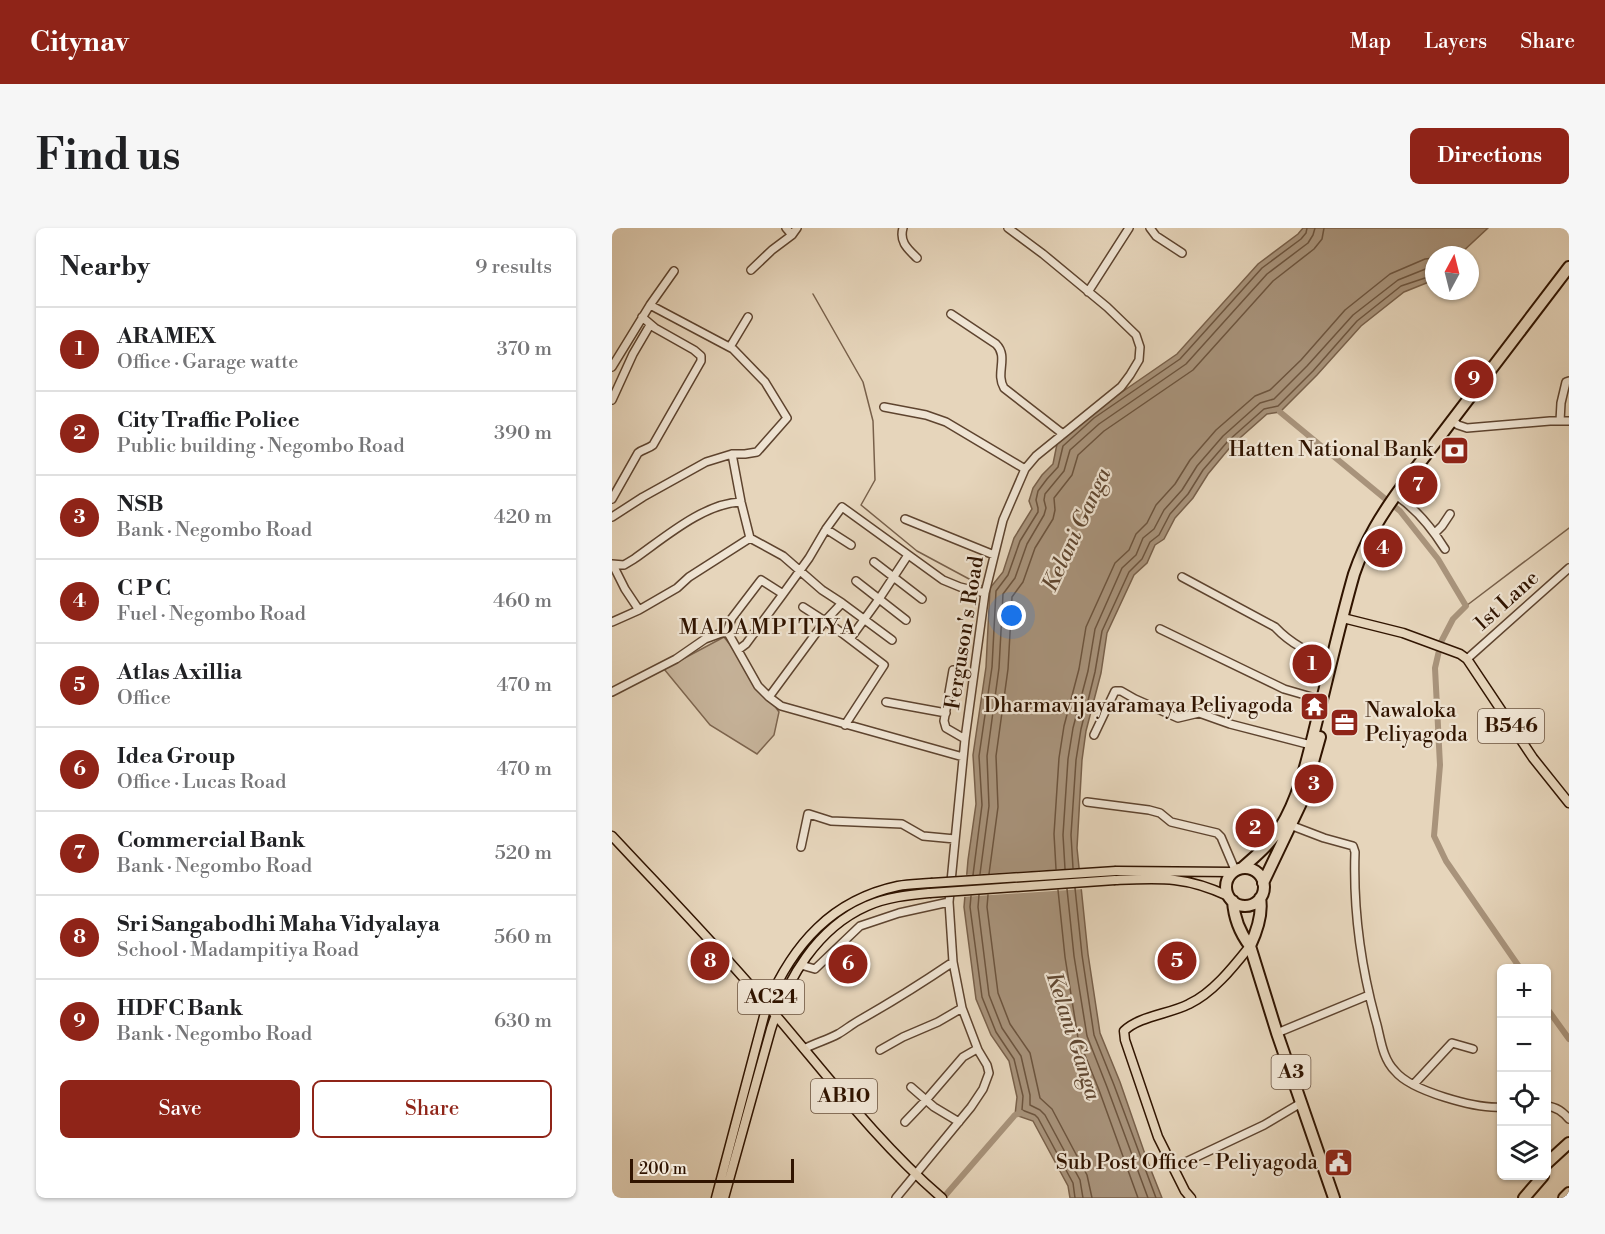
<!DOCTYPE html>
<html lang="en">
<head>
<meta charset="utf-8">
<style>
  body { margin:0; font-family:"Libre Bodoni",serif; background:#f6f6f6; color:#202124 }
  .controls { position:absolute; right:18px; bottom:18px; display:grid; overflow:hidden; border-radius:9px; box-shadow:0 2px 4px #0004 }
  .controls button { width:54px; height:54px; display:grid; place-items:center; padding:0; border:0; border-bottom:2px solid #e0e0e0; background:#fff; color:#202124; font:30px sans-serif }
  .compass { position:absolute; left:813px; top:18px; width:54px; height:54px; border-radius:50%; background:#fff; box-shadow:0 2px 4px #0004; rotate:7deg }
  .scale { position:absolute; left:18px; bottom:15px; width:164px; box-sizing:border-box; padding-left:6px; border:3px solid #301400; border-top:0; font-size:16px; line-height:21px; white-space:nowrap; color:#301400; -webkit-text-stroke:4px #efe4d3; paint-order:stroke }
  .you { position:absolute; left:400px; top:388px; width:21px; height:21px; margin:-15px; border:4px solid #fff; border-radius:50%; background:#1a73e8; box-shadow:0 0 0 9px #1a73e833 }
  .badge { display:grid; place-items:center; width:39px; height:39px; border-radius:50%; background:#8f2418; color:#fff; font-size:20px; font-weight:700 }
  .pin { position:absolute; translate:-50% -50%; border:3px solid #fff; box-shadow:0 2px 6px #0006 }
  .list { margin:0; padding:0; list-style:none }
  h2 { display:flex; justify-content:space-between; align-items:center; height:78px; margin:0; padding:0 24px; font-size:26px }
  h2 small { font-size:20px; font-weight:400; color:#757577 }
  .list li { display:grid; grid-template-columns:39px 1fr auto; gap:18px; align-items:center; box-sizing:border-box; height:84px; padding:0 24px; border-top:2px solid #e0e0e0 }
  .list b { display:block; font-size:22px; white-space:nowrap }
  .list p { margin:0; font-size:20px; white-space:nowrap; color:#757577 }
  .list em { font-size:20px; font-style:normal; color:#757577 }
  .actions { display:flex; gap:12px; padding:18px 24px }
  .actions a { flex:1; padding:14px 0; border:2px solid #8f2418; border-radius:9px; text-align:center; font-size:21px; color:#8f2418 }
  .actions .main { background:#8f2418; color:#fff }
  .icon { flex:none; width:33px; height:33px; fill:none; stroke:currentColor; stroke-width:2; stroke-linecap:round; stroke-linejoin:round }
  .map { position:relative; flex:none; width:957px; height:970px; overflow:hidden; border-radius:9px }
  header { display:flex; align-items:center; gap:36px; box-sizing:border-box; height:84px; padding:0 30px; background:#8f2418; color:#fff }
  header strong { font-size:28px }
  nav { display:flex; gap:33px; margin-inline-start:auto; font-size:21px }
  .intro { display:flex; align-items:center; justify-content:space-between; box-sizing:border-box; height:144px; padding:0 36px }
  h1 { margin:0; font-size:42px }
  .button { padding:15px 27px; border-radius:9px; background:#8f2418; color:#fff; font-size:21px; font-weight:700 }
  main { display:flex; gap:36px; padding:0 36px }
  aside { flex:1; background:#fff; border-radius:9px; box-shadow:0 2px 4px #0004 }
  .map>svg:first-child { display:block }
</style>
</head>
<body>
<header>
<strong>Citynav</strong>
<nav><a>Map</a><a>Layers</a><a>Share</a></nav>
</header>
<div class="intro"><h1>Find us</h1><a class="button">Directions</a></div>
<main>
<aside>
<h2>Nearby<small>9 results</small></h2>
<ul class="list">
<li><span class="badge">1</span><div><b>ARAMEX</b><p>Office · Garage watte</p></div><em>370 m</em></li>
<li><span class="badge">2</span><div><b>City Traffic Police</b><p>Public building · Negombo Road</p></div><em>390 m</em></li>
<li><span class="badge">3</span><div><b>NSB</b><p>Bank · Negombo Road</p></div><em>420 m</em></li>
<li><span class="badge">4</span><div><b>C P C</b><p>Fuel · Negombo Road</p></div><em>460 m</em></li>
<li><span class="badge">5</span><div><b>Atlas Axillia</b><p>Office</p></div><em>470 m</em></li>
<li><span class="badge">6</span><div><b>Idea Group</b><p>Office · Lucas Road</p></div><em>470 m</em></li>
<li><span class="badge">7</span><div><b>Commercial Bank</b><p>Bank · Negombo Road</p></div><em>520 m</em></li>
<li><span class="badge">8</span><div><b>Sri Sangabodhi Maha Vidyalaya</b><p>School · Madampitiya Road</p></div><em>560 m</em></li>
<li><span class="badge">9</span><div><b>HDFC Bank</b><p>Bank · Negombo Road</p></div><em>630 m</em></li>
</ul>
<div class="actions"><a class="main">Save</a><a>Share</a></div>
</aside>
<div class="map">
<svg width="957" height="970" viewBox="0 0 957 970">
  <rect width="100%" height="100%" fill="#e6d5bb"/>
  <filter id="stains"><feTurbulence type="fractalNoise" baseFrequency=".00333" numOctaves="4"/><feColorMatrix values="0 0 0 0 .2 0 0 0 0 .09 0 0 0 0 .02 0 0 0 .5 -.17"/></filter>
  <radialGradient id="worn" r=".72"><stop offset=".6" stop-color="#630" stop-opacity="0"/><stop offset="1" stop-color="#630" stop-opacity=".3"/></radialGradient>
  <path fill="#c7b49b" stroke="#7c644e" stroke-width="1.5" d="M112 409 138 442 167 484 162 507 145 526 98 497 52 441Z"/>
  <path fill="#a8937b" stroke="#78604a" stroke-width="1.5" d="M691 0H876L847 27H822V52L792 64 749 98 705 147 668 184 655 186 620 217 596 246 581 270 563 290 552 311 543 317 535 335 522 347 495 405 489 445 474 503 470 532 465 620 476 726 488 805 508 854 535 932 550 970H458L456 958 421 893 403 887 405 869 397 833 379 807 364 771 352 679 356 632 364 576 361 527 374 439 378 360 391 344 402 310 420 281 417 273 421 260 430 247 441 236 445 216 478 186 565 126 646 36 686 6Z"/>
  <path fill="#e6d5bb" d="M470 640 472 661 350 669 352 647Z"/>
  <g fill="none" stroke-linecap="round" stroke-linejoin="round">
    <path stroke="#6c543e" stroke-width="1.5" d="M461 640 459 607 464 532 469 501 483 444 490 403 517 344 530 331 538 314 547 307 558 286 576 266 591 242 616 213 652 181 666 178 701 143 745 93 789 58 822 47
      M444 641 442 606 447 530 452 498 467 441 474 399 503 335 517 322 524 306 535 295 544 277 563 256 578 232 604 202 643 168 658 162 689 132 733 82 778 46 813 31 822 30
      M453 641 451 607 456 531 461 500 476 443 483 401 510 340 524 327 531 310 542 301 552 282 570 262 585 238 611 208 648 175 662 171 695 138 741 87 786 52 816 40 822 39
      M368 646 377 578 375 528 387 440 391 366 403 350 415 316 432 287 434 280 432 272 433 266 452 243 458 222 487 196 574 136 655 46 696 15 701 7 703 0
      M377 646 386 579 384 528 396 441 400 369 411 354 423 320 441 291 443 282 442 270 460 247 466 227 492 203 581 142 661 53 702 21 710 11 712 0
      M361 647 370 577 367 528 380 439 384 363 396 347 408 313 426 284V280L424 272 426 263 435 251 446 239 451 218 482 190 568 131 650 40 689 11 694 5 695 0
      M463 660 470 727 482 807 502 857 544 970
      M455 661 462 728 475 808 495 859 536 970
      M446 662 453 729 466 810 487 862 526 970
      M367 667 366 679 377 767 390 800 409 828 418 867V877L428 882 433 887 468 952 471 970
      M376 667 375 679 386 765 398 796 418 825 428 870 440 881 475 947 480 970
      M359 668 358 679 370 769 384 804 402 831 411 868 410 882 423 887 426 890 461 955 463 970"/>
    <path stroke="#78604a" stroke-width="1.5" d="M201 66 251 154 261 193 263 252 249 277 305 323 372 359
      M854 378 957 300"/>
    <path stroke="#a8937b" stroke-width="6" d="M668 184 788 283 826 331 854 378 841 391 829 414 823 440 828 537 822 608 834 633 908 740
      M934 779 957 811
      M331 970 403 887 409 885"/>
    <defs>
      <path id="minor" d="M174 0 180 7
        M291 0C287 14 296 21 305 30
        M538 0 544 8 570 25
        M139 42 160 22 180 7 185 0
        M476 64 517 0
        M339 86 384 116C397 129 383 145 392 160L451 206
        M118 119 136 89
        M0 139 38 77 62 43
        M0 172 21 126 38 97
        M272 179 314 187 334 194 413 241
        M841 193 846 197 855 200 938 193H957
        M948 193 949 175 954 154 957 153
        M120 226 129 274 138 310 171 328 210 362 230 375 280 412
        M0 271 26 225C31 221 36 221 41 217L89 133V128L82 122 43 100 30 89
        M789 271C807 284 821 302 833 321
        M0 289 31 269 94 234 120 226H133L145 224 175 190 153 154 121 121 38 77
        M293 291 382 327
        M214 301 239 317
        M823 305 830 298 838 286
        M262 334 310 371
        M0 336 12 337 22 331C52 310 92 275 129 274
        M1 337 13 361 27 382 65 360 77 349 138 310
        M570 349 663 399C679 416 697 425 720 432
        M244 353 294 392
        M191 379 222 399 272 437 233 497
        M0 394 27 382
        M548 401 672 461 710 472
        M115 403 120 390 149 352 171 366
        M238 411 267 371 296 327
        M126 422 134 416 171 366 197 330 214 301 230 279 331 352 348 359 373 365
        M855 431 957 340
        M341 442 332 493 334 500 353 511
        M0 464 64 431 93 411 115 403 146 458 157 469 169 478 351 529
        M157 469 213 393 230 375
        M274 474 334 485
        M482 507 503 463H509L523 471 566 490 587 485 618 496 699 517
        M475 574 537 582 548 585 559 594 605 605 609 609 623 642
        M678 597 712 610 741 618 743 624C741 683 749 740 765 797 769 813 771 831 783 843 799 863 864 881 890 879
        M189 619 196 586H197L219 593 290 596 311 608 343 611
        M189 737 203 741 248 698 287 685 337 674
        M665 805 757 767
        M192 821C203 815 215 812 226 806 233 802 239 797 246 793 278 775 310 755 341 734
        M268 822 291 809 326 794 350 780
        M802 856 840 815 861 821
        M299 859 322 879 347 894
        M934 878C945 879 951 884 957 891
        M293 894 314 872 351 829 365 821
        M561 940 652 897 689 875
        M284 970 359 879 371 861 377 845 375 837 366 822 350 780 341 734 337 674 353 511 373 365 391 292 413 241 424 228 509 159 518 147 527 132 528 119 524 107 495 79 431 26 396 0"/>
      <path id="major" d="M731 390 791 405 848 426 855 431 921 530 957 575
        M0 608C54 666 110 723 161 784 215 847 266 915 330 970
        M504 643 621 644
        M503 652C548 650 574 648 616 668
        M104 970 155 777C181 716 220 672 286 658 297 656 308 656 319 655
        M112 970 159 801C175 751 205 700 255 678 275 669 297 667 318 665
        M579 970 573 963 546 909 513 812 512 803C527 788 558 786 577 776 601 765 622 738 638 718"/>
      <path id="highway" d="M630 640C644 628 658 616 668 600 688 568 696 528 705 492 717 444 728 395 742 346 754 311 769 287 791 257L957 39
        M614 659a19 19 0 1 1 38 0a19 19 0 1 1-38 0Z
        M651 655 690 573 708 509
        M621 673C622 689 628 705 638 718L665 805 722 970
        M638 718C645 703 651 686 648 670
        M934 936 957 915
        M912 970 931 948
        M952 970 957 965"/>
    </defs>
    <use href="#minor" stroke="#5e442f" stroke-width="10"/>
    <use href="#major" stroke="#301400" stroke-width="11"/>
    <use href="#highway" stroke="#301400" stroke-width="14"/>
    <use href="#minor" stroke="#efe4d3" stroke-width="7"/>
    <use href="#major" stroke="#e6d5bb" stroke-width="8"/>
    <use href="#highway" stroke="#e6d5bb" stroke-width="10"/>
    <defs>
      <path id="major-bridge" d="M319 655 504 643
        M318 665 503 652"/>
    </defs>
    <use href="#major-bridge" stroke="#301400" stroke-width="11" stroke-linecap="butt"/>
    <use href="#major-bridge" stroke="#e6d5bb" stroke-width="8"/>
  </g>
  <defs>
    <symbol id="bank-square" viewBox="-11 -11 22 22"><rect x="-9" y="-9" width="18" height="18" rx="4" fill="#8f2418" stroke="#efe4d3"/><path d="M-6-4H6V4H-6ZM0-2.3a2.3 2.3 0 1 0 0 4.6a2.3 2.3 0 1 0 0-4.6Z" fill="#fff"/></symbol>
    <symbol id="temple-square" viewBox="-11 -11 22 22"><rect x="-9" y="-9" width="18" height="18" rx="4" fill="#8f2418" stroke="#efe4d3"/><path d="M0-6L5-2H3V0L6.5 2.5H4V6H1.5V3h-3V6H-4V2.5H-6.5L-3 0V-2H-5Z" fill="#fff"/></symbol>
    <symbol id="office-square" viewBox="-11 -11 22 22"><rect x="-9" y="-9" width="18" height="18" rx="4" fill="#8f2418" stroke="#efe4d3"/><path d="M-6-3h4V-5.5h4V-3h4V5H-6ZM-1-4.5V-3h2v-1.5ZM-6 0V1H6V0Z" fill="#fff"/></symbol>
    <symbol id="civic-square" viewBox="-11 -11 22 22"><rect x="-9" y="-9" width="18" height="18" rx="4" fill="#8f2418" stroke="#efe4d3"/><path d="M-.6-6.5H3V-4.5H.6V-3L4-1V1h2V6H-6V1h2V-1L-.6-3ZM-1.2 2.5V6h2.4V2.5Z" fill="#fff"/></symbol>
  </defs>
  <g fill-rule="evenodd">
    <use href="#bank-square" x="826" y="206" width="33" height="33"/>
    <use href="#temple-square" x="686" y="462" width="33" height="33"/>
    <use href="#office-square" x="716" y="478" width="33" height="33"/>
    <use href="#civic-square" x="710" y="918" width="33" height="33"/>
  </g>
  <g text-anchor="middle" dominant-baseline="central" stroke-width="4.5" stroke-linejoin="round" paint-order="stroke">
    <g fill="#efe4d3" stroke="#69523f" stroke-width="1.5">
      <rect x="866" y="481" width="66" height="34" rx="4.5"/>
      <rect x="126" y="752" width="66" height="34" rx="4.5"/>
      <rect x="659.5" y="827" width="39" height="34" rx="4.5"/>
      <rect x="199" y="851" width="66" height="34" rx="4.5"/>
    </g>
    <g font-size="20" font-weight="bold" fill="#301400">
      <text x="899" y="498">B546</text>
      <text x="159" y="769">AC24</text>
      <text x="679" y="844">A3</text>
      <text x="232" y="868">AB10</text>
    </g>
    <g font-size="21" fill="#301400" stroke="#efe4d3" text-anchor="end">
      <text x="821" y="222">Hatten National Bank</text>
      <text x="681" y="478">Dharmavijayaramaya Peliyagoda</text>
      <text x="753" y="483" text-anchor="start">Nawaloka<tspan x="753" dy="24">Peliyagoda</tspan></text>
      <text x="706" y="935">Sub Post Office - Peliyagoda</text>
    </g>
    <g font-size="21" fill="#301400" stroke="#efe4d3">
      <text transform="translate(895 373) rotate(-42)">1st Lane</text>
      <text transform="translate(353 405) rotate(-81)">Ferguson's Road</text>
    </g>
    <g font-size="22" font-style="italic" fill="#604731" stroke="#efe4d3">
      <text transform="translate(465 302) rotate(-65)">Kelani Ganga</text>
      <text transform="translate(461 808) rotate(72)">Kelani Ganga</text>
    </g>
    <g font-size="22" letter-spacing="1.5" fill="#301400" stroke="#efe4d3">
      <text x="156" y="399">MADAMPITIYA</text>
    </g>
  </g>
  <rect width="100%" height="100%" filter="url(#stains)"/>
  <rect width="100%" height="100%" fill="url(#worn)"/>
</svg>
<div class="controls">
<button>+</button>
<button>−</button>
<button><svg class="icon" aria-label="locate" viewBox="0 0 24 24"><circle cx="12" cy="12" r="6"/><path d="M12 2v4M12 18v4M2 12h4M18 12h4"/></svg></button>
<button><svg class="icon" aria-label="layers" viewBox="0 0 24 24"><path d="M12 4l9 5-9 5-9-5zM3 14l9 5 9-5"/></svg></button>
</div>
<svg class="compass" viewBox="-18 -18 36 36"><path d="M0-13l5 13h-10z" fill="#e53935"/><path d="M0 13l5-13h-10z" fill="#757577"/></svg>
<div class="scale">200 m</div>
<div class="you"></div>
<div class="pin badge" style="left:700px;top:436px">1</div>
<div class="pin badge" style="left:643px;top:600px">2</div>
<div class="pin badge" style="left:702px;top:556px">3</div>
<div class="pin badge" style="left:771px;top:320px">4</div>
<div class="pin badge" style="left:565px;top:733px">5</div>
<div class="pin badge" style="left:236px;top:736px">6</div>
<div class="pin badge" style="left:806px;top:257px">7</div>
<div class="pin badge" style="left:98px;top:733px">8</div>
<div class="pin badge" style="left:862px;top:151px">9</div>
</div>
</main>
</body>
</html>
